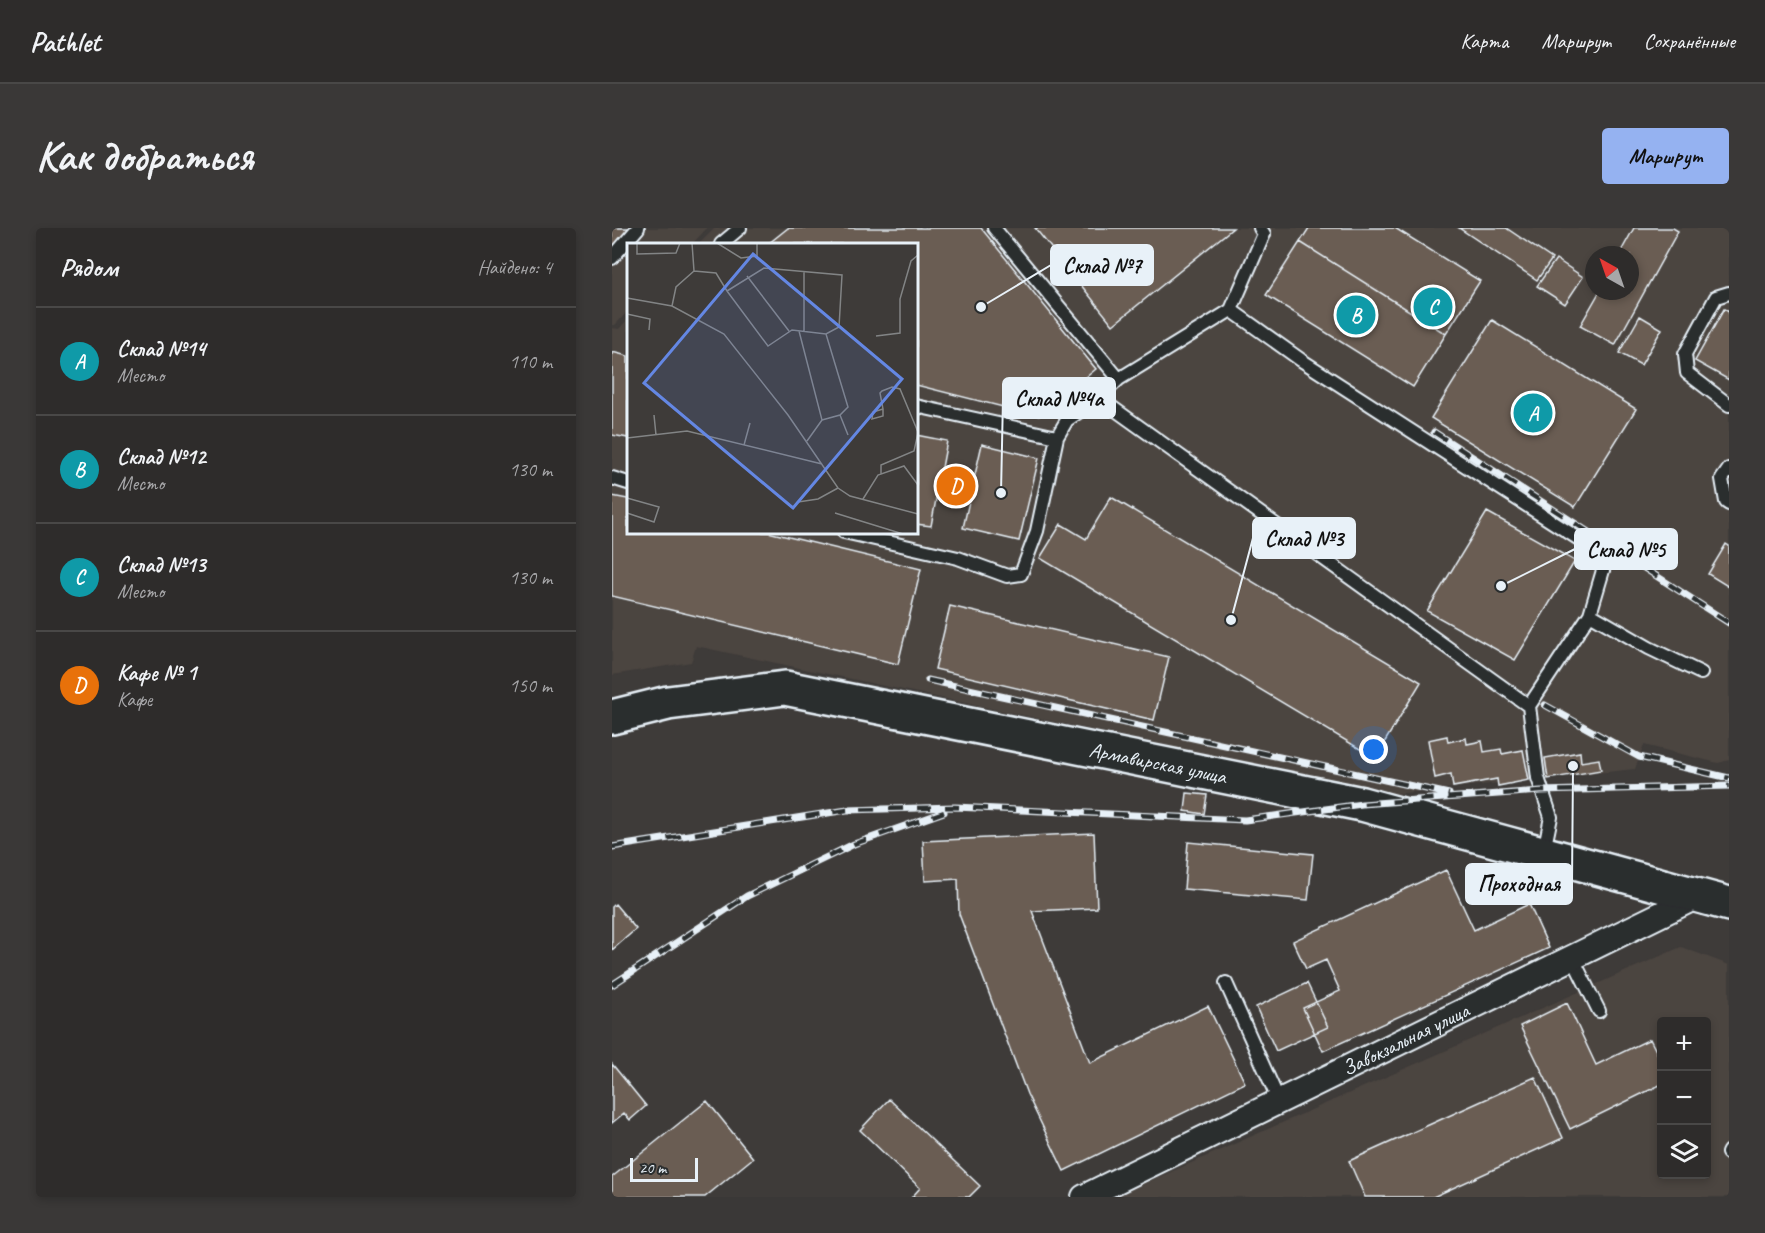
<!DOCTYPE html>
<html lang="ru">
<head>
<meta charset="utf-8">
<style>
  body { margin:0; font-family:Caveat,sans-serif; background:#3a3837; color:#f1f3f6 }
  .controls { position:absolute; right:18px; bottom:18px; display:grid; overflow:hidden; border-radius:6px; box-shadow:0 3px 9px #0003 }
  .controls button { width:54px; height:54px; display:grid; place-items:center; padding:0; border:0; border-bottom:2px solid #494847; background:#2e2c2b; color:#f1f3f6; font:30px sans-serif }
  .compass { position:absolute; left:973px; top:18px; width:54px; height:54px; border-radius:50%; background:#2e2c2b; box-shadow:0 3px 9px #0003; rotate:320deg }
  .scale { position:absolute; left:18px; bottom:15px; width:68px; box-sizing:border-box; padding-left:6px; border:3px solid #e8f1f8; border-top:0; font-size:16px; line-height:21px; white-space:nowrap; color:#e8f1f8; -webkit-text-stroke:4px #2a2d2e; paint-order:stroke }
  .you { position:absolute; left:762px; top:522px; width:21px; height:21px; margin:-15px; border:4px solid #fff; border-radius:50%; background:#1a73e8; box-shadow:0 0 0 9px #1a73e833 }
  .badge { display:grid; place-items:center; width:39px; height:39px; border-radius:50%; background:#95b2f1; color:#fff; font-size:20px; font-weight:700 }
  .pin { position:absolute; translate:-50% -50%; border:3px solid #fff; box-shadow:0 2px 6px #0006 }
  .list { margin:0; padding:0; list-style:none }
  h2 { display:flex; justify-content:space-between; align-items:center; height:78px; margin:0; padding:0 24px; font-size:26px }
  h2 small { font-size:20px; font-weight:400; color:#a7a7a9 }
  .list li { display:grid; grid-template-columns:39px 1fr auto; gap:18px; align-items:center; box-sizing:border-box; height:108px; padding:0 24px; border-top:2px solid #494847 }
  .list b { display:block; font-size:22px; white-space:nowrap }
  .list p { margin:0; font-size:20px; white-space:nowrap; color:#a7a7a9 }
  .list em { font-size:20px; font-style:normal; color:#a7a7a9 }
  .icon { flex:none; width:33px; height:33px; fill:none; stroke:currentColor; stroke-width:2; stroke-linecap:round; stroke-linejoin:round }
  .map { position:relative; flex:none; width:1117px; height:969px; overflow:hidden; border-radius:6px }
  header { display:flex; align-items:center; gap:36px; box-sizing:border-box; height:84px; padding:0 30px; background:#2e2c2b; border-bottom:2px solid #494847 }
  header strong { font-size:28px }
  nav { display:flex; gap:33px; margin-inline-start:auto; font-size:21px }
  .intro { display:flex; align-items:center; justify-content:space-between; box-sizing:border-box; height:144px; padding:0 36px }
  h1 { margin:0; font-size:42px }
  .button { padding:15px 27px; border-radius:6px; background:#95b2f1; color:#111; font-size:21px; font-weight:700 }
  main { display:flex; gap:36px; padding:0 36px }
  aside { flex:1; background:#2e2c2b; border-radius:6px; box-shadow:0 3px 9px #0003 }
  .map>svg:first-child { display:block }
</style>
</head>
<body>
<header>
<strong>Pathlet</strong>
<nav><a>Карта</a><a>Маршрут</a><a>Сохранённые</a></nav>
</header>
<div class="intro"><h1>Как добраться</h1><a class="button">Маршрут</a></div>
<main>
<aside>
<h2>Рядом<small>Найдено: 4</small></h2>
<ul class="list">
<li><span class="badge" style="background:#0f9aa8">A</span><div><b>Склад №14</b><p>Место</p></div><em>110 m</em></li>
<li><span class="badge" style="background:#0f9aa8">B</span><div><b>Склад №12</b><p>Место</p></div><em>130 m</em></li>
<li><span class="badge" style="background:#0f9aa8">C</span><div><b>Склад №13</b><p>Место</p></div><em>130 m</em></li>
<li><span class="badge" style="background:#e8710a">D</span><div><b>Кафе № 1</b><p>Кафе</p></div><em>150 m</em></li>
</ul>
</aside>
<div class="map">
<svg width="1117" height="969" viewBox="0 0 1117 969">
  <rect width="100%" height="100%" fill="#3e3b39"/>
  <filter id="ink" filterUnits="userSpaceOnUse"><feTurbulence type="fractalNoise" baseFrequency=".0167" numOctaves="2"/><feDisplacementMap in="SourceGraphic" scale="12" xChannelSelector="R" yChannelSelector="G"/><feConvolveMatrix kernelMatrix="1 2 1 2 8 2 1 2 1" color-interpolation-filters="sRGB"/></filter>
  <g filter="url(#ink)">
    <path fill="#4c4540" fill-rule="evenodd" d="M0 0H95L80 16H16V83L3 97H0Z
      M103 0H1109L1117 6V532L1106 535 1032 517 1023 541 782 566 84 418 79 434 0 447V100L7 101 16 91V304H304V16H87ZM982 27H1018V63H982Z
      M1069 719 1117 737V969H502ZM1050 794H1094V946H1050Z"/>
    <path fill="#6b5d52" stroke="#e8f1f8" stroke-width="1.5" d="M0 0H20L0 21Z
      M176 0H369L484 141 427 188 304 157V16H156Z
      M423 0H621L501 97Z
      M697 0H783L868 53 834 106 688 14Z
      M847 0H894L940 31 925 52Z
      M1022 0H1061L1066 3 1003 117 968 98 988 63H1018V27H1007Z
      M688 14 834 106 801 159 654 67Z
      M944 31 971 49 953 76 925 58Z
      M1112 81 1117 84V152L1083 133Z
      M1028 88 1050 101 1029 137 1007 125Z
      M880 92 1024 181 963 279 819 190Z
      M0 124 16 128V210L0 207Z
      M304 207 335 213 319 298 304 296Z
      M370 216 427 230 407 313 351 300Z
      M0 268 16 271V304H156L309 341 286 436 0 368Z
      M499 269 809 454 763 530 428 330 449 296 474 311Z
      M875 284 963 333 903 432 815 383Z
      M1114 316 1117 318V359L1096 346Z
      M338 378 557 429 542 492 323 441Z
      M835 508 836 514 854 510 855 516 870 513 872 524 889 521 890 526 911 522 917 552 886 558 885 551 841 559 839 546 823 550 816 512Z
      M968 524 969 534 987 531 989 542 936 551 933 530Z
      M575 565 595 567 592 586 573 583Z
      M482 605 485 680 420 683 478 835 596 778 633 855 452 943 415 866 347 686 346 651 313 653 311 613Z
      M576 614 701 626 696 672 572 661Z
      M834 642 862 702 917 676 937 720 711 823 691 780 728 763 714 732 694 741 681 713Z
      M3 676 24 701 0 722V679Z
      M695 755 716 799 664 823 644 779Z
      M955 775 984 837 1038 811 1050 835V856L958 901 908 798Z
      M0 836 34 878 18 892 12 885 0 895Z
      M923 849 951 910 821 969H753L737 933Z
      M277 871 368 958 357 969H300L308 960 248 902Z
      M95 873 141 930 93 969H0V949Z"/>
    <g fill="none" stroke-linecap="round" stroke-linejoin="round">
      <defs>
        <path id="lane" d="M382 0 507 151
          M109 16 128 0
          M0 30 26 0
          M1117 65 1104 69 1073 126 1075 145 1117 177
          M619 82 689 132 984 322 992 339 978 386 917 478
          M487 170 917 478 926 550 939 589 932 623
          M304 178 445 209
          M1117 241 1110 251 1114 274 1117 276
          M0 250 16 255
          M232 304 346 330 395 348 409 346 425 303 445 209 455 192 487 170 507 151 619 82 652 6 648 0
          M978 386 1037 420 1089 445
          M960 729 987 783
          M614 755 667 873
          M1116 925 1117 923"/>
        <g id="street">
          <path id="s1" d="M472 969 1088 667"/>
        </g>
        <g id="secondary">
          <path id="s2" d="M0 489 56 475 173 460 750 576 1117 676"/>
        </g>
      </defs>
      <use href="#lane" stroke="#e8f1f8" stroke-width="16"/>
      <use href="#street" stroke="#e8f1f8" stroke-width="28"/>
      <use href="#secondary" stroke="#e8f1f8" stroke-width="38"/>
      <use href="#lane" stroke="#2a2d2e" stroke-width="12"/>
      <use href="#street" stroke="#2a2d2e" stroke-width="24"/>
      <use href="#secondary" stroke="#2a2d2e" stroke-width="33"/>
      <defs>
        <path id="rail" d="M822 204 1117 395
          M316 452 837 566
          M933 477 1027 529 1117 550
          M0 619 235 582 343 579 633 592 750 576 929 563 1117 558
          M0 757 135 668 242 616 332 584"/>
      </defs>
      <use href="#rail" stroke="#e8f1f8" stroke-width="7"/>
      <use href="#rail" stroke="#2a2d2e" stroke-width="4.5" stroke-dasharray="14" stroke-linecap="butt"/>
    </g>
  </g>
  <g text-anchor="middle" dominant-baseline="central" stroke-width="4.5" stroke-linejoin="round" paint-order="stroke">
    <g font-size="21" fill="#e8f1f8" stroke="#2a2d2e">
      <text stroke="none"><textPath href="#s2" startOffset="556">Армавирская улица</textPath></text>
      <text stroke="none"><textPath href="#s1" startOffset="358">Завокзальная улица</textPath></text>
    </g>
  </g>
  <g transform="translate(15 15)">
    <rect width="291" height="291" fill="#3e3b39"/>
    <path fill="none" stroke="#828485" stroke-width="1.5" d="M10 0V11L49 10 53 0M90 0 114 15 130 13V0M67 28 89 30 100 48 141 103 165 87 199 91 212 84 215 32 137 25 100 48M120 33 162 88M0 55 45 63 97 91 161 172 211 245 223 253 291 271M45 63 49 44 67 28 65 0M0 71 23 76 22 87M172 88 195 177 180 198M177 88V29M249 93 273 90V56L284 18 291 12M256 166 246 169 245 176 256 173V166L253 150 255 148 265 144 273 146 291 189M27 172 29 192M213 172 221 192M195 177 213 172 221 164 199 91M0 195 60 188 195 221M117 202 123 180M254 231V222L287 208 291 190M0 255 32 264 27 279 0 270M236 256 251 232 277 223 291 242M171 259 191 256 211 245M208 270 276 291"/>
    <path fill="#6487e3" fill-opacity="0.15" stroke="#6487e3" stroke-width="3" d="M126 11 275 136 166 265 17 140Z"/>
    <rect width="291" height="291" fill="none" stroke="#e8f1f8" stroke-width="3"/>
  </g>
  <path fill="none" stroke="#e8f1f8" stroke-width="2" d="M369 79L439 37M389 265L391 170M619 392L641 310M889 358L963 321M961 538L960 656"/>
  <g fill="#e8f1f8" stroke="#2a2d2e" stroke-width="2">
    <circle cx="369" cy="79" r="6"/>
    <circle cx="389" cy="265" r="6"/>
    <circle cx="619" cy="392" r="6"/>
    <circle cx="889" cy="358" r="6"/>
    <circle cx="961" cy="538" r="6"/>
  </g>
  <g fill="#e8f1f8" stroke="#e8f1f8" stroke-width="2">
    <rect x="439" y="17" width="102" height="40" rx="6"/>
    <rect x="391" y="150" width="112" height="40" rx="6"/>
    <rect x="641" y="290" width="102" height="40" rx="6"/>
    <rect x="963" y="301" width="102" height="40" rx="6"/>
    <rect x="854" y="636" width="106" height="40" rx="6"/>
  </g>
  <g font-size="22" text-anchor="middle" font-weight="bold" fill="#111">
    <text x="490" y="45">Склад №7</text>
    <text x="447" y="178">Склад №4а</text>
    <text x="692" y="318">Склад №3</text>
    <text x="1014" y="329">Склад №5</text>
    <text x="907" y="663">Проходная</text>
  </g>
</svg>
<div class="controls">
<button>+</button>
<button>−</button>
<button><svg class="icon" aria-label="layers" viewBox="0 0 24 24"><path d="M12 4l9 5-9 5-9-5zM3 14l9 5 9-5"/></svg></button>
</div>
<svg class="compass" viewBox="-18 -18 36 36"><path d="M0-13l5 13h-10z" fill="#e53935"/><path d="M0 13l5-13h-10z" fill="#a7a7a9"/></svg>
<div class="scale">20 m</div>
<div class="you"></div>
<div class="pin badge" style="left:921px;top:185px;background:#0f9aa8">A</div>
<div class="pin badge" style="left:744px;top:87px;background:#0f9aa8">B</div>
<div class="pin badge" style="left:821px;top:79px;background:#0f9aa8">C</div>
<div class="pin badge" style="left:344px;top:258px;background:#e8710a">D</div>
</div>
</main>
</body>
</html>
